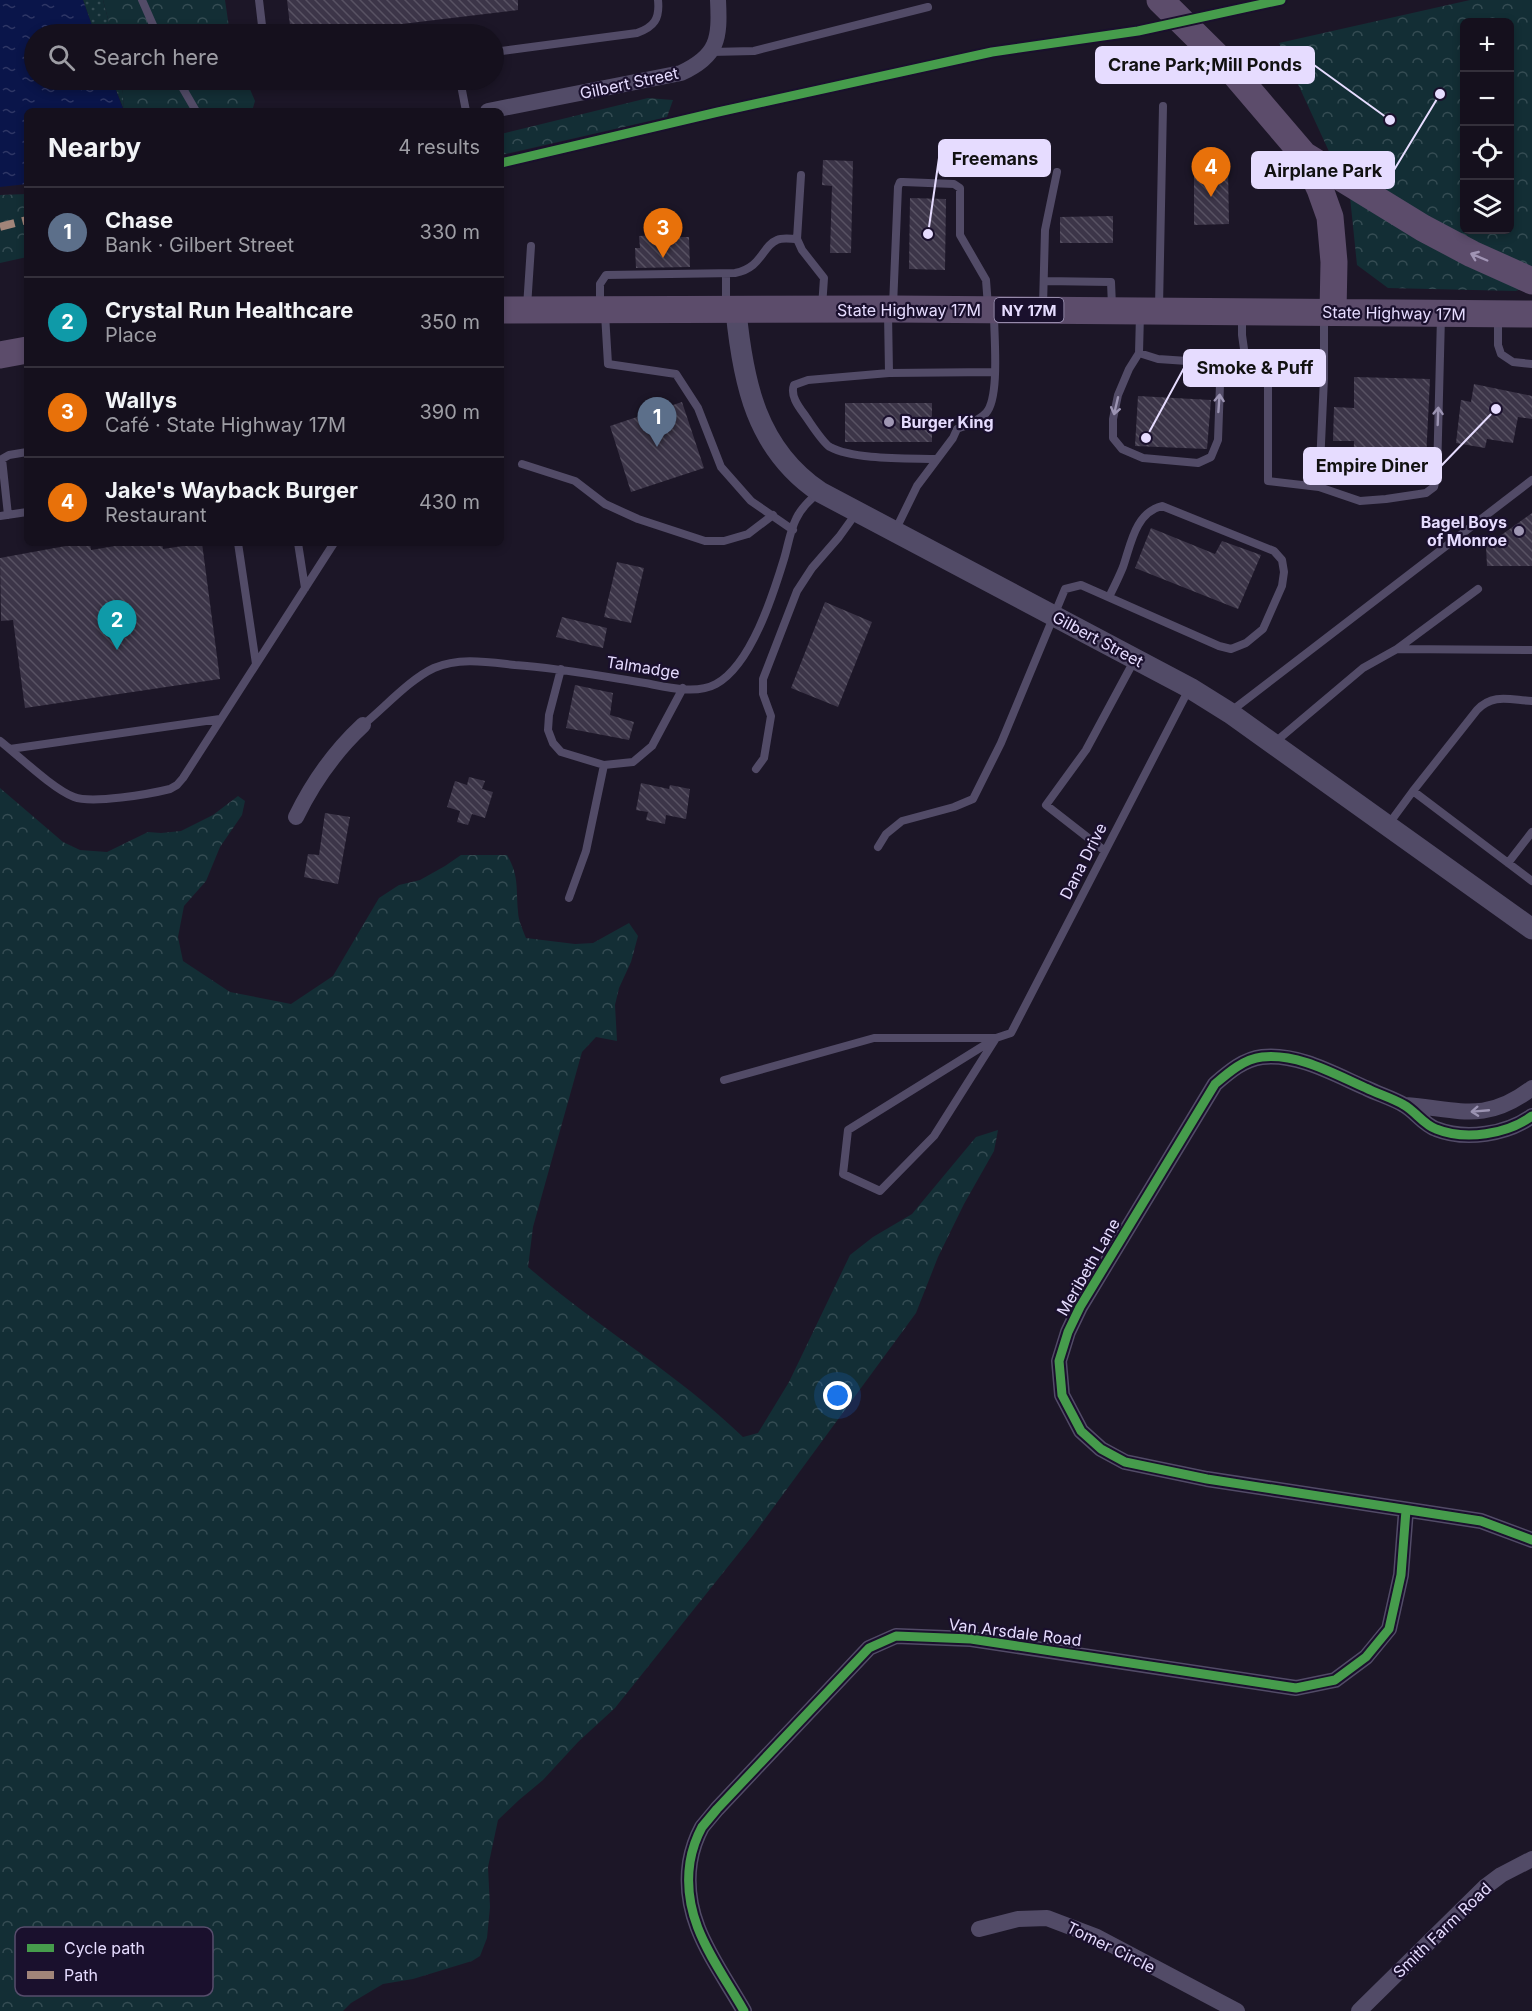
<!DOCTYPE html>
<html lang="en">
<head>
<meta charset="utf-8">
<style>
  body { margin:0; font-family:Inter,sans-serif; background:#1e1926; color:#f1f3f6 }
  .controls { position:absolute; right:18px; top:18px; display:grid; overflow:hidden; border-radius:9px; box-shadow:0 3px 9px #0003 }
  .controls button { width:54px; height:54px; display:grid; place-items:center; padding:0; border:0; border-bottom:2px solid #34303b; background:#15101d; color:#f1f3f6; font:30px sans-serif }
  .you { position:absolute; left:838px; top:1396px; width:21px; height:21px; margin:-15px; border:4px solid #fff; border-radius:50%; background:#1a73e8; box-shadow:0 0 0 9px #1a73e833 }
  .badge { display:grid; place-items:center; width:39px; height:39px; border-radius:50%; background:#9f97b3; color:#fff; font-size:20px; font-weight:700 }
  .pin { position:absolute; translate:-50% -50px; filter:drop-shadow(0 2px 3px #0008) }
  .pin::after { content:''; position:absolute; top:32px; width:21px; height:18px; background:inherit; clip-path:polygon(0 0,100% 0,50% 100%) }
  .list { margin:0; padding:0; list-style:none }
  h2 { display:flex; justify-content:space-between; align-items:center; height:78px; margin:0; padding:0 24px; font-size:26px }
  h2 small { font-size:20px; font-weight:400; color:#9d9da4 }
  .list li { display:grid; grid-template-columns:39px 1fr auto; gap:18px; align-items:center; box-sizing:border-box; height:90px; padding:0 24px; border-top:2px solid #34303b }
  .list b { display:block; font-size:22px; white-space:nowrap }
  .list p { margin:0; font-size:20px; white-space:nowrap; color:#9d9da4 }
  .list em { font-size:20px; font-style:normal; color:#9d9da4 }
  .icon { flex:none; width:33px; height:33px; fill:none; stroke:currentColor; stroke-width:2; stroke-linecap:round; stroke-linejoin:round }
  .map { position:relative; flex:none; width:1532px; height:2011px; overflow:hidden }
  .search { position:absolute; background:#15101d; box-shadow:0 3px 9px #0003; left:24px; top:24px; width:480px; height:66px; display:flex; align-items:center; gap:15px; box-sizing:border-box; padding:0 21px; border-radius:33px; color:#9d9da4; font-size:22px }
  .panel { position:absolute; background:#15101d; box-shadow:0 3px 9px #0003; left:24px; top:108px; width:480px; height:438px; border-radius:9px }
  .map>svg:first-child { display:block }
</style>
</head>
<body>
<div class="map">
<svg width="1532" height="2011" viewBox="0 0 1532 2011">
  <defs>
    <pattern id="grass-dots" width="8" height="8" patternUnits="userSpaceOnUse" patternTransform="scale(1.5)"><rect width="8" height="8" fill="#132e35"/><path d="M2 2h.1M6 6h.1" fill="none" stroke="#354c53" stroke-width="1.8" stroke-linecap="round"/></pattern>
    <pattern id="forest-crowns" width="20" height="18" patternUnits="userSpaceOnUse" patternTransform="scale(1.5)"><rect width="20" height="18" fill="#132e35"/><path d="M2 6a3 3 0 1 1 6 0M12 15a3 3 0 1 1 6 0" fill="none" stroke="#354c53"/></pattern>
    <pattern id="water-ripples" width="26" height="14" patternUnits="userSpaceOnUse" patternTransform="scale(1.5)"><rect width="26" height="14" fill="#0a154a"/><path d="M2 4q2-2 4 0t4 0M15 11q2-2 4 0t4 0" fill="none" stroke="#2e3665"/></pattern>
    <pattern id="building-back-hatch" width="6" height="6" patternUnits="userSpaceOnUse" patternTransform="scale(1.5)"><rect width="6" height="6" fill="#3c3548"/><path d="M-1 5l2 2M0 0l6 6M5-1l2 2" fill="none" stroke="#585263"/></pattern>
  </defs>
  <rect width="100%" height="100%" fill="#1c1627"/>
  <path fill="url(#grass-dots)" d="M83 0H103L112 34H95Z
    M112 80H122L124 110Z"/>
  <path fill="url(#forest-crowns)" fill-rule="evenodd" d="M103 0H225L230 34H112Z
    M1470 0H1532V283L1516 291 1388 288 1357 265 1350 197 1279 43ZM1464 22H1510V230H1464Z
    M122 80H246L255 101 252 111H124Z
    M648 98 673 100 667 117 501 155V134Z
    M27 194V257L0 263V195Z
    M0 788 63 842 80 850 107 852 148 832 161 833 181 831 213 815 238 796 245 801 242 815 220 847 206 881 184 906 178 937 183 961 230 992 291 1004 333 976 379 898 399 885 420 880 445 866 461 855H507C519 875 516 888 518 911 518 920 523 930 526 938L575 944 593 943 629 923 638 936 631 962 619 988 615 1005 617 1041 596 1037 582 1052 533 1227 528 1267C597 1327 677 1373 743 1437L758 1433 789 1382 850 1255 873 1237 912 1214 976 1137 998 1130 994 1151 964 1204 938 1257 916 1313 754 1534 615 1708 578 1742 543 1780 519 1800 498 1820 488 1867 490 1907 487 1938 480 1956 472 1961 413 1979 383 1984 351 2003 343 2011H0Z"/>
  <path fill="url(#water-ripples)" d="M0 0H83L95 34H34V80H112L124 111H27V184L0 187Z"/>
  <path fill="url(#building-back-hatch)" d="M287 0H518V10L319 34H291Z
    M823 160 853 161 851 253H830L832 186 822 185Z
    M1194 169H1228L1229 224 1194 225Z
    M910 198 946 199 945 270 909 269Z
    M1113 216V243H1060V217Z
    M674 234V237H689L690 267 636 268 635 248H640L639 236Z
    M1354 377 1430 379 1425 479 1353 478 1354 441H1333L1334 407 1354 408Z
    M1474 384 1532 396V419L1518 417 1513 443 1487 439 1485 448 1456 443 1461 400 1471 402Z
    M1138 396 1211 400 1207 449 1135 446Z
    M682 402 704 468 631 492 610 426Z
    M845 403H932V442H845Z
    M1532 513V566H1487L1486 546Z
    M1151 528 1215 554 1222 541 1261 555 1238 609 1135 568Z
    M82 543H90L91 550 133 543H162L163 549 202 543 220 679 25 708 13 620 1 621 0 558Z
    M617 562 644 568 631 623 604 617Z
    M825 602 872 622 838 707 791 688Z
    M562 617 607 628 603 648 556 637Z
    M575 685 613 693 610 715 634 722 629 740 566 728Z
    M469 777 485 781 482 789 493 792 485 818 472 814 468 825 457 822 460 811 447 807 455 781 467 785Z
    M641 783 669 789 670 785 690 789 686 819 666 815 665 824 646 820 648 812 636 810Z
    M325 813 350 817 338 884 304 877 308 854 319 855Z"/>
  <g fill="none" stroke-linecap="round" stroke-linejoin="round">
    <path stroke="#524b67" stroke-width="8" d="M142 0 157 34
      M259 0 263 34
      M494 52 637 33C654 27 660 19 658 0
      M711 52 754 51 928 7
      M178 80 196 111
      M460 80 466 111
      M801 175 797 239 802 250 824 278 822 307
      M726 275V307
      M1044 281 1111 282 1112 306
      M893 306 898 187 900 182H903L954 184 960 188V235L986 280 988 306
      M1043 306 1045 230 1057 172
      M527 307 531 246
      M600 307V284L606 275 735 273C762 268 762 246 777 240 783 237 791 239 797 239
      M1159 307 1163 106
      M888 313 889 373 995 372
      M605 314 608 364 676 374 698 408 721 467 751 501 793 530
      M1242 316V335L1245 356 1268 378
      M1324 316V378L1319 487 1268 481V378H1324
      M1498 317V345L1501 354 1513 362 1532 364
      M1139 353 1158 359 1202 362 1214 367 1220 384 1218 440 1211 457 1198 463 1143 458 1122 449 1113 438V419L1118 395 1129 369 1139 353 1140 314
      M889 373 808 380 794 385C790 395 798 406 804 414 810 422 822 442 830 447 854 460 909 458 937 459
      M522 464 575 481 605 504 638 519 705 541H724L748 534 773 515
      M1319 487 1360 501 1386 499 1426 493 1434 487 1437 475 1441 316
      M8 515 2 459 9 455 27 452
      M0 516 27 512
      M895 531 917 486 953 438 957 429C967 425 979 421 986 413 1000 398 994 336 994 314
      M238 543 256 664
      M298 543 305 588
      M1397 649 1478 589
      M561 669 549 715 548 730 553 743 561 752 604 765 633 762 652 746 683 688
      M1230 712 1532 480
      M363 725C384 708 410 679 434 668 459 657 488 662 515 665 559 668 601 676 645 683 666 687 696 695 716 684 751 665 773 595 784 559 788 546 790 531 796 519 801 508 810 500 819 492
      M0 741C19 756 53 789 74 797 92 804 150 794 170 789L177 785 183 778 334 543
      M1274 743 1363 668 1397 649 1532 650
      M10 749 220 719
      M756 769 764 758 771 716 763 694V679L797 591 812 568 839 537 857 512
      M1413 791 1477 710C1493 693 1510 700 1532 701
      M1388 825 1413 791 1532 881
      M878 847 886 834 902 821 954 807 973 799 1001 743 1065 589 1081 585 1219 646 1231 649 1246 643 1263 629 1282 586 1284 572 1282 560 1274 551 1162 506C1135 513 1131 544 1123 567 1119 577 1114 587 1109 597
      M1105 851 1046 805 1086 750 1135 659
      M1508 863 1532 832
      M569 898 586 851 604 765
      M996 1038 934 1136 880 1191 843 1174 848 1130Z
      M724 1080 874 1038H996L1011 1033 1189 689"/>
    <path stroke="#524b67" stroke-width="16" d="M488 111 681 73C718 56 720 39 718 0
      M296 817C313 782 334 752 363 725
      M1405 1105C1458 1109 1485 1124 1532 1088
      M1532 1116C1507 1134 1466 1141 1436 1129 1424 1125 1415 1111 1404 1105 1392 1098 1378 1094 1366 1088 1334 1074 1298 1053 1262 1057 1244 1059 1229 1072 1215 1084L1080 1307 1068 1332 1059 1361 1062 1395 1081 1431 1101 1449 1125 1462 1207 1479 1481 1521 1532 1540
      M979 1929 1018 1919 1047 1918 1097 1937 1237 2011
      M744 2011C716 1962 681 1921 690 1862 692 1850 696 1838 702 1827 707 1821 712 1815 717 1809L869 1648 896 1636 971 1639 1296 1688 1335 1680 1366 1657 1389 1629 1401 1575 1406 1510
      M1359 2011 1485 1887 1501 1875 1532 1859"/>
    <path stroke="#524b67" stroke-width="21" d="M736 311C743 382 756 449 820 492L1190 688 1230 713 1532 929"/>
    <path stroke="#5c4c6b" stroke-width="27" d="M1160 0 1234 73 1304 155 1320 189 1330 217 1334 262 1333 312
      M1304 155 1423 228 1472 254 1532 281
      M501 310 893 309 1532 314
      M0 355 27 350"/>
    <path stroke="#a18479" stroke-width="8" stroke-dasharray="15 8" stroke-linecap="butt" d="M0 227 27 220"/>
    <defs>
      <path id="cycleway" d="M501 163 718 112 992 52 1138 31 1281 0
        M1532 1116C1507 1134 1466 1141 1436 1129 1424 1125 1415 1111 1404 1105 1392 1098 1378 1094 1366 1088 1334 1074 1298 1053 1262 1057 1244 1059 1229 1072 1215 1084L1080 1307 1068 1332 1059 1361 1062 1395 1081 1431 1101 1449 1125 1462 1207 1479 1481 1521 1532 1540
        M744 2011C716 1962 681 1921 690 1862 692 1850 696 1838 702 1827 707 1821 712 1815 717 1809L869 1648 896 1636 971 1639 1296 1688 1335 1680 1366 1657 1389 1629 1401 1575 1406 1510"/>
    </defs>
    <use href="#cycleway" stroke="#1a102d" stroke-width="13"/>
    <use href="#cycleway" stroke="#469c4c" stroke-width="9"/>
  </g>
  <defs><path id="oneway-shaft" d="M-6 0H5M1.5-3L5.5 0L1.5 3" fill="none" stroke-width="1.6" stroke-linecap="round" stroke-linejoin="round" transform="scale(1.5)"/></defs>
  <use stroke="#a194b5" href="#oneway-shaft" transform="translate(1479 257) rotate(-157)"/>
  <g stroke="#9c94b3">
    <use href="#oneway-shaft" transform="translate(1219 403) rotate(-86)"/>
    <use href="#oneway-shaft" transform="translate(1116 406) rotate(103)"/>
    <use href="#oneway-shaft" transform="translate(1438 416) rotate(-88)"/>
    <use href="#oneway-shaft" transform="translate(1480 1111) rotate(175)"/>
  </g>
  <g fill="#9f97b3" stroke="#1a102d" stroke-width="2">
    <circle cx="889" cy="422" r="6"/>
    <circle cx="1519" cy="531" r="6"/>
  </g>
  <g text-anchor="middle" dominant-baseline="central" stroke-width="4.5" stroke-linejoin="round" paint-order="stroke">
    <rect fill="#1a102d" stroke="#a99fc0" stroke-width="1.5" x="994.5" y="298" width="69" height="24" rx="4.5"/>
    <g font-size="15" font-weight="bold" fill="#e6dcff">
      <text x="1029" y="310">NY 17M</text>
    </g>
    <g font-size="16" fill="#e6dcff" stroke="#1a102d">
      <text transform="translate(629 83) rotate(-12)">Gilbert Street</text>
      <text x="909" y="310">State Highway 17M</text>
      <text transform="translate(1394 313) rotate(1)">State Highway 17M</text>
      <text transform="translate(1098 639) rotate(28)">Gilbert Street</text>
      <text transform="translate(643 667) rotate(9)">Talmadge</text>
      <text transform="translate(1083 861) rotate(-63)">Dana Drive</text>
      <text transform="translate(1088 1267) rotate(-60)">Meribeth Lane</text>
      <text transform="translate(1015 1632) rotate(7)">Van Arsdale Road</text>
      <text transform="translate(1442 1930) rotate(-44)">Smith Farm Road</text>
      <text transform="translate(1111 1947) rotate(26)">Tomer Circle</text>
    </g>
    <g font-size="16" font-weight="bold" fill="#e6dcff" stroke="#1a102d" text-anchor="start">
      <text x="901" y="422">Burger King</text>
      <text x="1507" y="522" text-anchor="end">Bagel Boys<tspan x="1507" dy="18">of Monroe</tspan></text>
    </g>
  </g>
  <rect x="15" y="1927" width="198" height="69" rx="9" fill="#1a102d" stroke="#574d6c" stroke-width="1.5"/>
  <rect x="27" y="1944" width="27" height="8" fill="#469c4c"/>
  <rect x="27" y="1971" width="27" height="8" fill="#a18479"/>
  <g font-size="16" fill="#e6dcff">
    <text x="64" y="1954">Cycle path</text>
    <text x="64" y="1981">Path</text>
  </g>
  <path fill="none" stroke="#e6dcff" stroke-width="2" d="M1390 120L1314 65M928 234L939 158M1440 94L1394 170M1146 438L1184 368M1496 409L1441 466"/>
  <g fill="#e6dcff" stroke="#1a102d" stroke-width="2">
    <circle cx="1390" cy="120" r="6"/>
    <circle cx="928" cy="234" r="6"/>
    <circle cx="1440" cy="94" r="6"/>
    <circle cx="1146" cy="438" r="6"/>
    <circle cx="1496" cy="409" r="6"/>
  </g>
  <g fill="#e6dcff" stroke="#e6dcff" stroke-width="2">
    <rect x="1096" y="47" width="218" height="36" rx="6"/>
    <rect x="939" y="140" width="111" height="36" rx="6"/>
    <rect x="1252" y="152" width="142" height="36" rx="6"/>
    <rect x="1184" y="350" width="141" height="36" rx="6"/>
    <rect x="1304" y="448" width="137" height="36" rx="6"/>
  </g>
  <g font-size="18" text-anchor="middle" font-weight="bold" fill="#111">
    <text x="1205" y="71">Crane Park;Mill Ponds</text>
    <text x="995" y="165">Freemans</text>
    <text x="1323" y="177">Airplane Park</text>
    <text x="1255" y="374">Smoke &amp; Puff</text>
    <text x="1372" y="472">Empire Diner</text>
  </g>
</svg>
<div class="controls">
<button>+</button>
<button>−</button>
<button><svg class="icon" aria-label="locate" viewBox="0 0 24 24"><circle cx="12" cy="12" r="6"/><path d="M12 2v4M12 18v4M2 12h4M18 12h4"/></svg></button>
<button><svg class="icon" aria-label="layers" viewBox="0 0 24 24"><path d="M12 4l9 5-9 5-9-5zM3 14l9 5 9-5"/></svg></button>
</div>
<div class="you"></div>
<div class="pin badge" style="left:657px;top:447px;background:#5c6f8a">1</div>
<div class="pin badge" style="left:117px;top:650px;background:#0f9aa8">2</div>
<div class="pin badge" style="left:663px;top:258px;background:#e8710a">3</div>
<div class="pin badge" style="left:1211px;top:197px;background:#e8710a">4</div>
<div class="search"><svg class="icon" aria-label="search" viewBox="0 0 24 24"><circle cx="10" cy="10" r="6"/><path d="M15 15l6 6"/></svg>Search here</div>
<section class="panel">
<h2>Nearby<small>4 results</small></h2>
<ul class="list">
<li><span class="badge" style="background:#5c6f8a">1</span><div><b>Chase</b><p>Bank · Gilbert Street</p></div><em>330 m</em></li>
<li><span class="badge" style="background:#0f9aa8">2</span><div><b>Crystal Run Healthcare</b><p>Place</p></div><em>350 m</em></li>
<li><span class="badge" style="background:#e8710a">3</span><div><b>Wallys</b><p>Café · State Highway 17M</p></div><em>390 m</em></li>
<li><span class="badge" style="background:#e8710a">4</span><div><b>Jake's Wayback Burger</b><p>Restaurant</p></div><em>430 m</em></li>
</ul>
</section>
</div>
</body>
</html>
